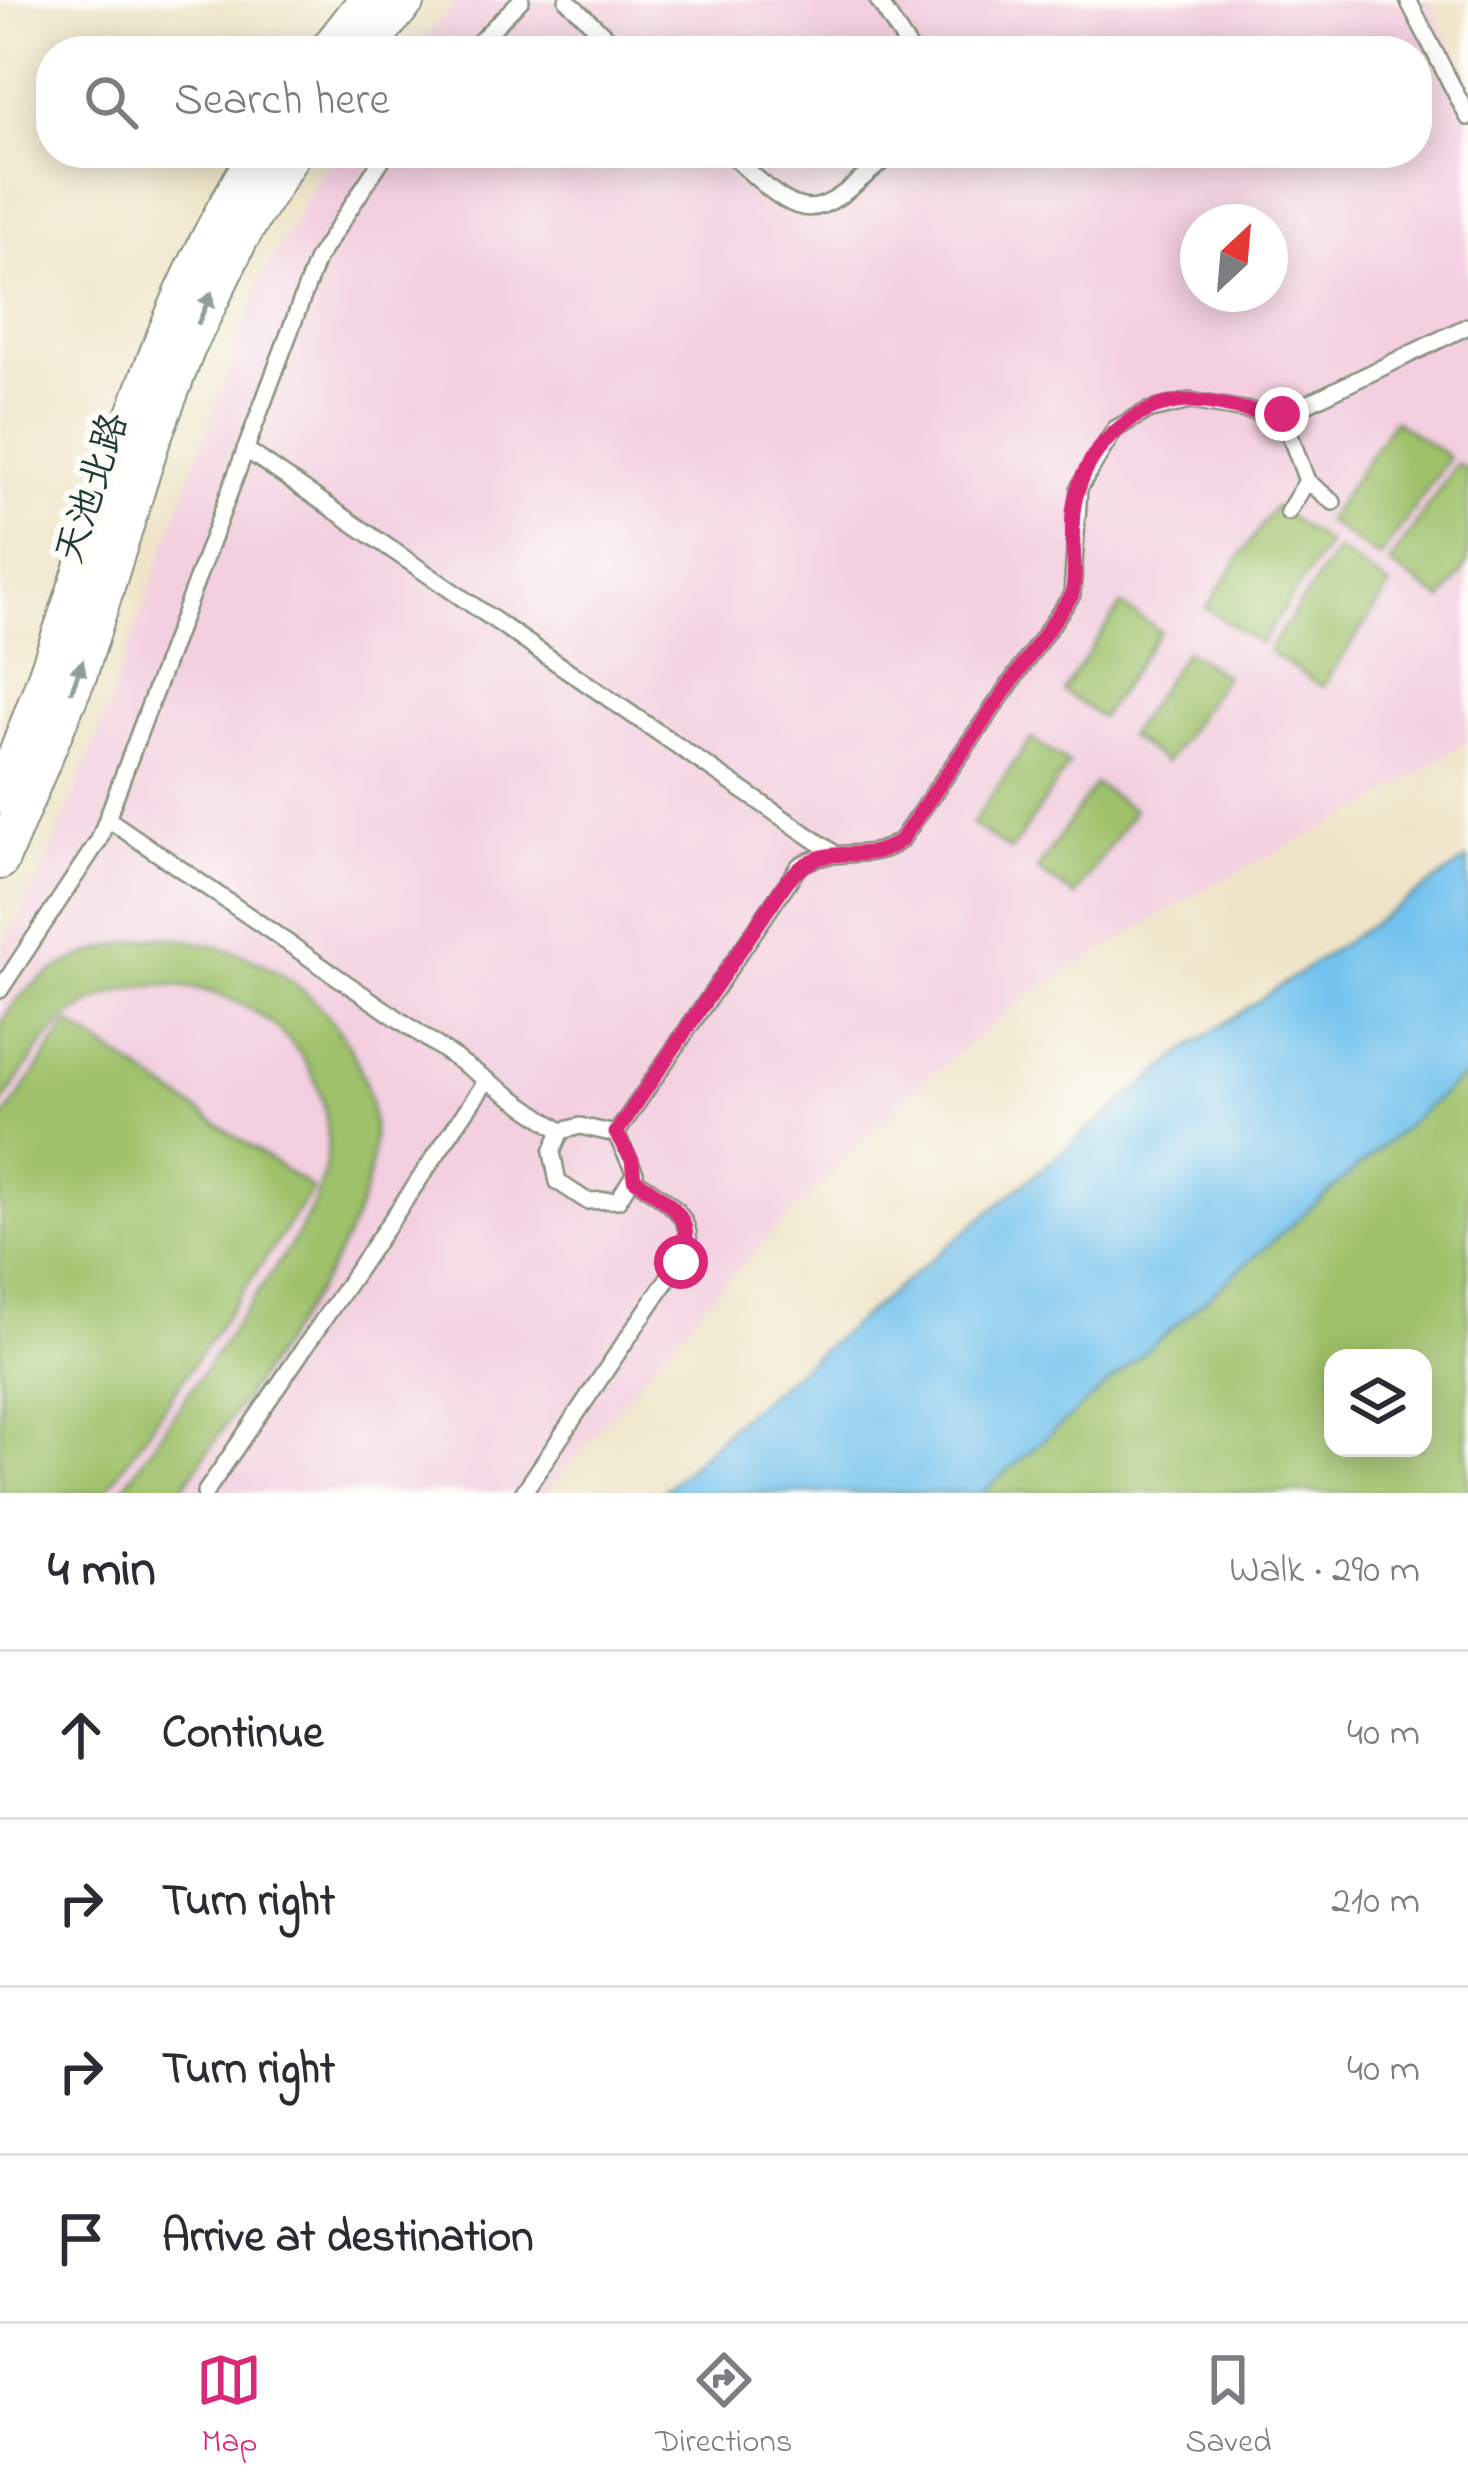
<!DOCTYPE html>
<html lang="en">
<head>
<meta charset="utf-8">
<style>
  body { margin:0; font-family:"Indie Flower","LXGW WenKai TC",sans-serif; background:#f7f7f7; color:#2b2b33 }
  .controls { position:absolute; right:36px; bottom:36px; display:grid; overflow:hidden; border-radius:24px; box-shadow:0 6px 30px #0003 }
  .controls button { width:108px; height:108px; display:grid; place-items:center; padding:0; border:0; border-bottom:3px solid #e1e1e2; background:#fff; color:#2b2b33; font:60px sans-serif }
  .compass { position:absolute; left:1180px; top:204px; width:108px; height:108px; border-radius:50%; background:#fff; box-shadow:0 6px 30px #0003; rotate:26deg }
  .stop { position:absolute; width:36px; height:36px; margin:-27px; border:9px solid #db2777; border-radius:50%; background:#fff }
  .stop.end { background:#db2777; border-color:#fff; box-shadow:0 3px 12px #0008 }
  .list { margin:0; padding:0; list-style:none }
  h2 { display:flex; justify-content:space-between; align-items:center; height:156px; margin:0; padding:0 48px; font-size:51px }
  h2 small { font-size:39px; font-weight:400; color:#7c7c81 }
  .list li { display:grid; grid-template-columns:78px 1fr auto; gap:36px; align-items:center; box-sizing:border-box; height:168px; padding:0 48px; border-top:3px solid #e1e1e2 }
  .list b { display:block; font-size:45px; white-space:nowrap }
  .list em { font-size:39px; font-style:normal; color:#7c7c81 }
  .icon { flex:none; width:66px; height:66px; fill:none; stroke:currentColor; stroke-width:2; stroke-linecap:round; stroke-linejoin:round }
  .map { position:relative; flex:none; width:1468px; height:1493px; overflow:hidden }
  .search { position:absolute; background:#fff; box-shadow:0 6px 30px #0003; left:36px; right:36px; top:36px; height:132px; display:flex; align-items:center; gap:30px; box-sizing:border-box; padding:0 42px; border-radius:48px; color:#7c7c81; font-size:45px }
  .sheet { height:828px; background:#fff }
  nav { display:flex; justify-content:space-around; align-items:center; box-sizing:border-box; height:168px; border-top:3px solid #e1e1e2; background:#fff; font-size:33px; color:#7c7c81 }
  nav a { display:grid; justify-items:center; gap:6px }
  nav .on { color:#db2777 }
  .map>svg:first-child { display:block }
</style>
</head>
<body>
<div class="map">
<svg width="1468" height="1493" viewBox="0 0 1468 1493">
  <rect width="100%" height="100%" fill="#fdfcf7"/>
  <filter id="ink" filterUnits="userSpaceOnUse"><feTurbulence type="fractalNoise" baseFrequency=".00833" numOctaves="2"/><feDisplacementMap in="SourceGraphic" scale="24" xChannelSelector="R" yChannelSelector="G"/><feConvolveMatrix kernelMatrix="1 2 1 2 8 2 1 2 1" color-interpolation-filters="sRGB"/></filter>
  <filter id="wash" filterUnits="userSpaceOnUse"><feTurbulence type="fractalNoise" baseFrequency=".004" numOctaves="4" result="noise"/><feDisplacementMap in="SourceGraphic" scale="48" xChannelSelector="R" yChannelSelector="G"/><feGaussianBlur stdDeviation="2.7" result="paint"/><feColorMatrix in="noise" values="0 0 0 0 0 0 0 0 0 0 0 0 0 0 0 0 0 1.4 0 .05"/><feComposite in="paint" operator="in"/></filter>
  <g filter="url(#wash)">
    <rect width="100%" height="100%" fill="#efe4c7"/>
    <path fill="#f3cfdf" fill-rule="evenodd" d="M458 0H1428L1468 79V741L1365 808 1206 888 1028 996 910 1093 786 1219 698 1311 546 1493H0V949L44 868 96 739 260 281 333 153H1417V51H412ZM1198 222H1270V294H1198Z"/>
    <path fill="#9fc16b" stroke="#5f7f50" stroke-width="3" fill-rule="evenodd" d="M1394 420 1449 457 1380 558 1326 521Z
      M1457 463 1468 471V563L1443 600 1389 564Z
      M1274 507 1328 544 1260 644 1206 608Z
      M1337 550 1390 587 1322 687 1268 651Z
      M1121 605 1160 631 1101 718 1063 691Z
      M1186 650 1225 676 1166 763 1128 736Z
      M1031 739 1069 764 1011 851 972 824Z
      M1095 784 1134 810 1075 896 1037 870Z
      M162 937C232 944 292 967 335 1025 421 1142 345 1251 277 1350 245 1397 212 1445 179 1493H120C163 1430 207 1367 250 1304 277 1264 311 1224 323 1177 357 1042 204 942 89 1004 48 1025 25 1071 0 1107 0 1084 0 1043 2 1023 31 967 105 944 162 937Z
      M1468 998V1493H839ZM1333 1358H1423V1448H1333Z
      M69 1023 313 1189 105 1493H0V1124Z"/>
    <path fill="#73c2ee" stroke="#498091" stroke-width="3" d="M1468 859V1072L982 1493H662L743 1415 1191 1046Z"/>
  </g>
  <g filter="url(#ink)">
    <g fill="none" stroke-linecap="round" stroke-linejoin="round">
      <defs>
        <path id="service" d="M567 0 621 51
          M878 0 911 51
          M1408 0 1468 117
          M470 51 521 0
          M729 153C810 229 811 223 892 153
          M1282 414 1307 481 1333 502
          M245 449 831 851
          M1288 512 1307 481
          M108 819 561 1131
          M0 990 99 840 317 259 386 153
          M580 1126 616 1134 635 1173 618 1200 587 1201 558 1182 552 1152 561 1131Z
          M616 1134 799 866C836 844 870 864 901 840L1072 595 1079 488 1115 429 1147 411 1190 401 1276 415 1290 412 1468 326
          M205 1493 485 1083
          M523 1493 687 1250C696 1214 659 1196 634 1179"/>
        <path id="tertiary" d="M327 51 367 0
          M363 51 407 0
          M0 795C92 582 131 352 258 153
          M0 861 79 673 152 439 186 350 240 238 292 153"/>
      </defs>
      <use href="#service" stroke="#87907e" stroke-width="20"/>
      <use href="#tertiary" stroke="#87907e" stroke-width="40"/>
      <use href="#service" stroke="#fff" stroke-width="15"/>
      <use href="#tertiary" stroke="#fff" stroke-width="36"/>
    </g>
    <defs><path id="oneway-solid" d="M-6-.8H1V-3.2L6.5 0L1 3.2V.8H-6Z" transform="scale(3)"/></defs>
    <g fill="#8f9e9a">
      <use href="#oneway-solid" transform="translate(205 308) rotate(-66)"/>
      <use href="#oneway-solid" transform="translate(77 676) rotate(-70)"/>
    </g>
  </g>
  <g fill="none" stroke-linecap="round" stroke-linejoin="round" filter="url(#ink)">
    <path stroke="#db2777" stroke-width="15" d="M681 1262C700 1218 666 1201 634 1179L632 1160 616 1133 787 881C827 834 862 870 901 840L1072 595C1078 566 1070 541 1073 512 1080 453 1130 403 1190 401 1221 401 1252 415 1282 414"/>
  </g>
  <g text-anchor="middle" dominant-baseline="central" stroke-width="12" stroke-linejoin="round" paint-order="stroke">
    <g font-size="39" fill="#1f3d34" stroke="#fdfcf7">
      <text transform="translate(94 489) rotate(-72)">天池北路</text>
    </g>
  </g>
</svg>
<div class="controls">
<button><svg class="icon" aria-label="layers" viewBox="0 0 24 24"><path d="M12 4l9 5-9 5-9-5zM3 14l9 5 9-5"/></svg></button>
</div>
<svg class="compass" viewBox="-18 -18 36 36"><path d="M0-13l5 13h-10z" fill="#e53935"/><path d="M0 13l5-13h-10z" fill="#7c7c81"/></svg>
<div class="stop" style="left:681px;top:1262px"></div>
<div class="stop end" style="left:1282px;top:414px"></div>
<div class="search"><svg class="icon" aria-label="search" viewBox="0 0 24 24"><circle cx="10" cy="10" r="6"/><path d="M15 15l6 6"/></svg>Search here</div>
</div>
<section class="sheet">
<h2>4 min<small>Walk · 290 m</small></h2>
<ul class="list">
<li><svg class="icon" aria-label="ahead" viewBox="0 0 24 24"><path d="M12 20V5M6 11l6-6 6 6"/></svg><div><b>Continue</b></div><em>40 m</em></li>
<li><svg class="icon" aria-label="right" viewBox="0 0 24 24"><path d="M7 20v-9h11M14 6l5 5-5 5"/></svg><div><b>Turn right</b></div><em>210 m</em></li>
<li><svg class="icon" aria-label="right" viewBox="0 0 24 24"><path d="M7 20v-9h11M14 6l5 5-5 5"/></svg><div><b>Turn right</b></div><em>40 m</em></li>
<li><svg class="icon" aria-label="arrive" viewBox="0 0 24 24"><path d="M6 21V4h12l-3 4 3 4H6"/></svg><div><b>Arrive at destination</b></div></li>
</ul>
</section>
<nav>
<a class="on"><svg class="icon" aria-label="map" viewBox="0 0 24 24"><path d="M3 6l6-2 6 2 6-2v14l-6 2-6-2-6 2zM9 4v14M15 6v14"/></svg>Map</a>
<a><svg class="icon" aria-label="directions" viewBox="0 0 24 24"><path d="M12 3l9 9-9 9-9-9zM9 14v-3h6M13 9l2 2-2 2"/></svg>Directions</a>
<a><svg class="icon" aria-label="saved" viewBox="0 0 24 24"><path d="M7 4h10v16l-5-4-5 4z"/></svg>Saved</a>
</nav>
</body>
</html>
